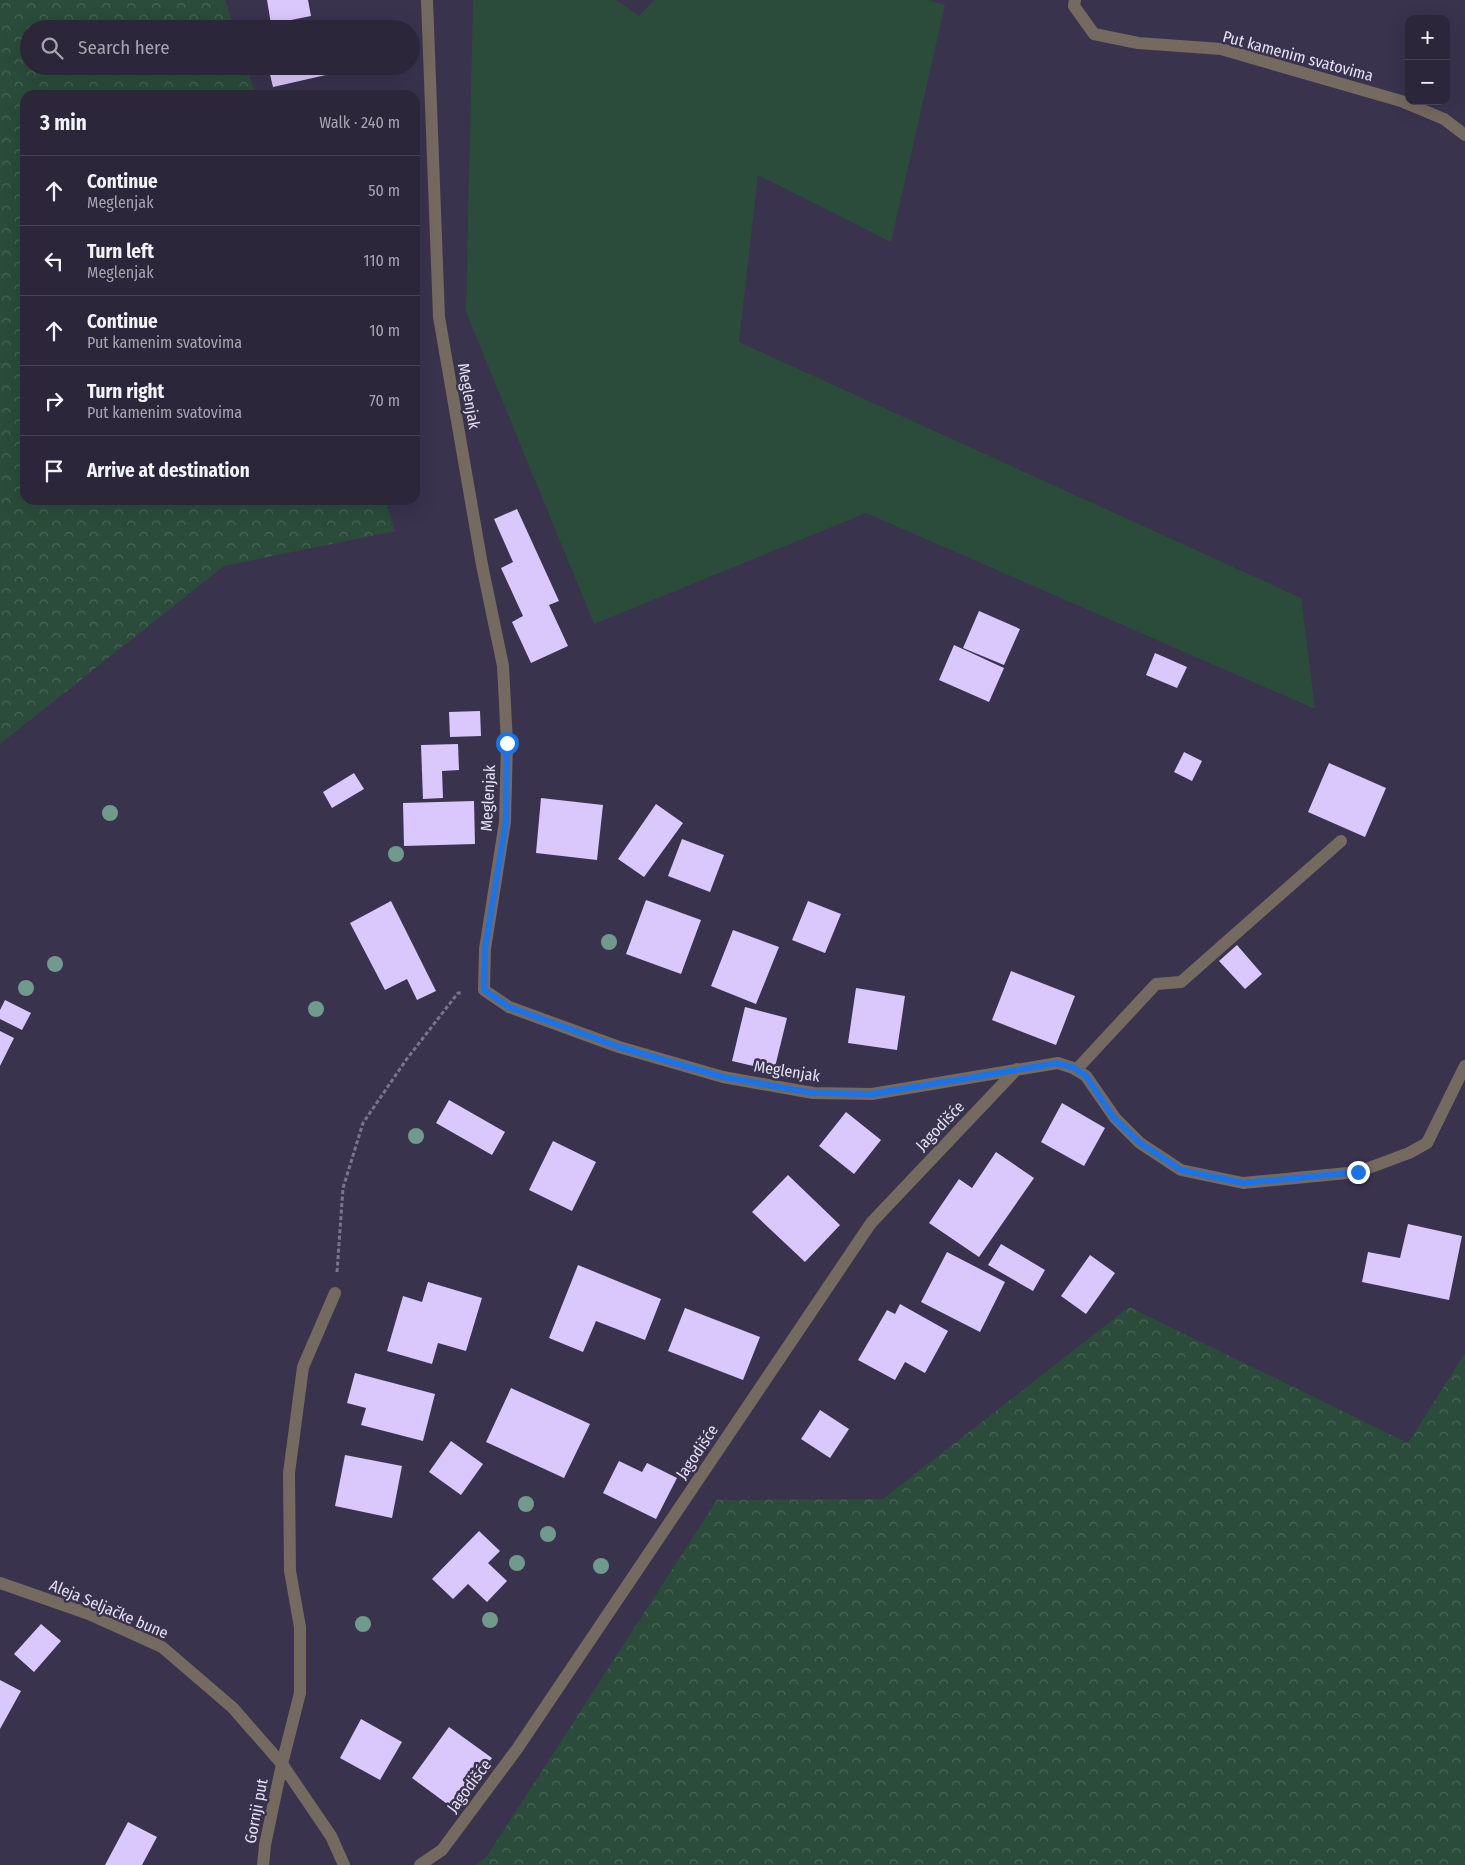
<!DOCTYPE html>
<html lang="en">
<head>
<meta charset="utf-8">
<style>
  body { margin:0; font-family:"Fira Sans Condensed",sans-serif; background:#332e42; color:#f1f3f6 }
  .controls { position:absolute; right:15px; top:15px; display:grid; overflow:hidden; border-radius:10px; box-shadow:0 5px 20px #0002 }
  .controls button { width:45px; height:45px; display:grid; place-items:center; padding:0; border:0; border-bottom:1px solid #474354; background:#2b263a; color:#f1f3f6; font:25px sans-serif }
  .stop { position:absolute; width:15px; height:15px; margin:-11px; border:4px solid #1a73e8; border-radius:50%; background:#fff }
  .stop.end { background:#1a73e8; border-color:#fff; box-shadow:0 1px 5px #0008 }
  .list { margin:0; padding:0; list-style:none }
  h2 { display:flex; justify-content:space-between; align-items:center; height:65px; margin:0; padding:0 20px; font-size:21px }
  h2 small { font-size:16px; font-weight:400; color:#a6a5af }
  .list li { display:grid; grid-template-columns:32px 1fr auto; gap:15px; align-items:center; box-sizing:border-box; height:70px; padding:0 20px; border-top:1px solid #474354 }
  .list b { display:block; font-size:19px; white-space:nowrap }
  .list p { margin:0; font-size:16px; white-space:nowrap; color:#a6a5af }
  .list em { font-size:16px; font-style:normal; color:#a6a5af }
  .icon { flex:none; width:28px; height:28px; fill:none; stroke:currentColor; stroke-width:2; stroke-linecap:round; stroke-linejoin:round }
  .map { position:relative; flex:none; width:1465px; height:1865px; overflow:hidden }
  .search { position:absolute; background:#2b263a; box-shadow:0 5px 20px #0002; left:20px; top:20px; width:400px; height:55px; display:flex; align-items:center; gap:12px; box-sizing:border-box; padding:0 18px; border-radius:28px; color:#a6a5af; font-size:19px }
  .panel { position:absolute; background:#2b263a; box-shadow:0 5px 20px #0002; left:20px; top:90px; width:400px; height:415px; border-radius:15px }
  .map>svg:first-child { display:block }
</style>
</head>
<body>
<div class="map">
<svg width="1465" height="1865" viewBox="0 0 1465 1865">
  <defs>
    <pattern id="forest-crowns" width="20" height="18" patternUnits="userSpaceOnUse" patternTransform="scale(1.25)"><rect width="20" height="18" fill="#2b4c3a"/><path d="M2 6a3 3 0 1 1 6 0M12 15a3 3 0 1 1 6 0" fill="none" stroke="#4a6657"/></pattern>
  </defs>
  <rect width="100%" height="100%" fill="#39334e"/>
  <path fill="#2b4c3a" d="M473 0H616L639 16 654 0H928L945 5 891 242 758 175 739 342 1301 598 1315 709 866 513 594 624 466 312Z"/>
  <path fill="url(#forest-crowns)" d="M0 0H225L234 29H29V66H246L256 95H25V500H385L395 531 224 566 0 744Z
    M1129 1307 1408 1443 1465 1353V1865H476L487 1856 717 1500 883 1499Z"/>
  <path fill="#dac7fb" d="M267 0H308L311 16 271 24Z
    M268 66H324L326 75 273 87Z
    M517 509 559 601 549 605 568 646 531 663 512 622 523 616 501 568 513 562 494 519Z
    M979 611 1020 629 1004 665 963 648Z
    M954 645 1004 668 989 702 939 680Z
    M1155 653 1187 667 1177 688 1146 675Z
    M480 711 481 736 450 737 449 712Z
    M458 744 459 770 442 771 443 798 423 799 421 745Z
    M1184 752 1202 761 1192 781 1174 772Z
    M1329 763 1386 788 1365 837 1308 812Z
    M354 773 364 789 332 808 323 792Z
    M541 798 603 805 597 860 536 853Z
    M474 801 475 844 404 846 403 803Z
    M656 804 683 823 644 877 618 859Z
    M682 839 724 855 710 892 668 876Z
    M646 900 701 920 681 974 626 954Z
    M391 901 436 991 417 1000 407 979 385 990 350 923Z
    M808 901 841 914 825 953 792 940Z
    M733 930 779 947 756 1004 711 986Z
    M1237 945 1262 974 1245 989 1219 961Z
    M1011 971 1075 996 1056 1045 992 1020Z
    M856 988 905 996 897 1050 848 1043Z
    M5 1000 31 1013 22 1030 0 1019V1010Z
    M745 1007 787 1018 774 1071 732 1061Z
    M0 1031 14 1038 0 1066Z
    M449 1100 505 1132 492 1155 436 1123Z
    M1062 1103 1105 1128 1084 1166 1041 1142Z
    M846 1112 881 1140 854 1174 819 1146Z
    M553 1141 596 1162 572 1211 529 1190Z
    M996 1152 1034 1178 979 1257 929 1223 959 1179 972 1188Z
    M788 1175 840 1225 805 1262 752 1212Z
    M1408 1224 1462 1236 1449 1300 1362 1282 1368 1252 1400 1258Z
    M1001 1244 1045 1270 1033 1291 988 1265Z
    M947 1252 1005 1282 980 1332 921 1302Z
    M1090 1255 1115 1273 1086 1314 1061 1296Z
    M578 1265 661 1299 645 1340 596 1321 583 1352 549 1338Z
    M428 1282 482 1298 466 1351 438 1343 432 1364 387 1351 403 1296 422 1302Z
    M900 1304 948 1331 925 1373 905 1362 895 1380 858 1360 887 1310 895 1314Z
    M685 1308 760 1337 743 1380 668 1351Z
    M355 1373 435 1394 423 1441 361 1425 366 1408 347 1403Z
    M511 1388 590 1424 564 1478 486 1442Z
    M820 1410 849 1429 830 1458 801 1439Z
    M451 1441 483 1464 461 1495 429 1472Z
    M345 1455 402 1466 392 1518 335 1506Z
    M619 1461 642 1472 647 1463 677 1478 656 1519 603 1493Z
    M479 1531 500 1551 488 1563 507 1581 487 1602 468 1584 453 1599 432 1579Z
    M41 1624 61 1641 34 1672 14 1654Z
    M0 1680 21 1691 0 1729Z
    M361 1719 402 1742 380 1780 340 1758Z
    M449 1727 492 1758 454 1809 412 1778Z
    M128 1822 157 1837 142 1865H105Z"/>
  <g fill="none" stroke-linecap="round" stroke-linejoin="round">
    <path stroke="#7a758d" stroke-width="3" stroke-dasharray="4 2.5" stroke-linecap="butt" d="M337 1272 343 1188 363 1123 406 1060 458 993H461"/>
    <path stroke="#756a60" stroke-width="12" d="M427 0 439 317 482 565 503 666 507 743 505 822 485 949 484 990 509 1007 619 1047 723 1077 813 1093 872 1094 1058 1063 1073 1068 1086 1076 1115 1118 1140 1143 1181 1170 1243 1183 1358 1172 1409 1153 1427 1143 1465 1066
      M1075 0 1074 6 1094 34 1138 43 1221 49 1401 101 1444 119 1465 135
      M1076 1070 1156 984 1181 982 1341 841
      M0 1583 89 1614 162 1647 233 1708 282 1764 331 1836 344 1865
      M263 1865 265 1845 282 1764 300 1693V1627L290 1571 289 1473 303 1367 335 1293
      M420 1865 442 1850 517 1749 871 1223 1017 1069"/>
  </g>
  <g fill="#6f9a8c">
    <circle cx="110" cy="813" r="8"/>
    <circle cx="396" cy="854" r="8"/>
    <circle cx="609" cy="942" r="8"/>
    <circle cx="55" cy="964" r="8"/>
    <circle cx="26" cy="988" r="8"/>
    <circle cx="316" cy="1009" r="8"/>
    <circle cx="416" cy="1136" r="8"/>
    <circle cx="526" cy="1504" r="8"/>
    <circle cx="548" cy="1534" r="8"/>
    <circle cx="517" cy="1563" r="8"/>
    <circle cx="601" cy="1566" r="8"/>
    <circle cx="490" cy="1620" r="8"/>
    <circle cx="363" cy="1624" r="8"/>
  </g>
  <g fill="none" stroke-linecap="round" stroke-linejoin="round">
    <path stroke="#1a73e8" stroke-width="6" d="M507 743 506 822 485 949 484 990 509 1007 619 1047 723 1077 813 1093 872 1094 1058 1063 1074 1068 1086 1076 1114 1118 1140 1143 1181 1170 1243 1183 1358 1172"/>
  </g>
  <g text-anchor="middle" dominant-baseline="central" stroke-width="5" stroke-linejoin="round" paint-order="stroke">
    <g font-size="16" fill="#e4e1f3" stroke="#39334e">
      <text transform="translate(1298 56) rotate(15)">Put kamenim svatovima</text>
      <text transform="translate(469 396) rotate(80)">Meglenjak</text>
      <text transform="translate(488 798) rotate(-87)">Meglenjak</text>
      <text transform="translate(787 1071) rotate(9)">Meglenjak</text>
      <text transform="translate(940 1126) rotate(-46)">Jagodišće</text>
      <text transform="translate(697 1452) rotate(-56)">Jagodišće</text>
      <text transform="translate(109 1609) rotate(23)">Aleja Seljačke bune</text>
      <text transform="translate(469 1786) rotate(-53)">Jagodišće</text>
      <text transform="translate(256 1811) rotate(-79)">Gornji put</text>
    </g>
  </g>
</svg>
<div class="controls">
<button>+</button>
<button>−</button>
</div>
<div class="stop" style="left:507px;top:743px"></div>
<div class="stop end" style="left:1358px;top:1172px"></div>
<div class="search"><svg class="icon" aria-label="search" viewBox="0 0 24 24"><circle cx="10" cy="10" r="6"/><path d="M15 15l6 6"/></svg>Search here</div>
<section class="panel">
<h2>3 min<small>Walk · 240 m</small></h2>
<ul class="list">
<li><svg class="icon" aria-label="ahead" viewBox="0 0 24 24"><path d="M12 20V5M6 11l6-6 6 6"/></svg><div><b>Continue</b><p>Meglenjak</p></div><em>50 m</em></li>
<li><svg class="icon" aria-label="left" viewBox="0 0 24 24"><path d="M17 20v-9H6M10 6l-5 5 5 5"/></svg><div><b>Turn left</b><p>Meglenjak</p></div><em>110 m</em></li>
<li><svg class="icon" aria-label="ahead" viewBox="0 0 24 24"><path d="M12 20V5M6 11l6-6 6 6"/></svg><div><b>Continue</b><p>Put kamenim svatovima</p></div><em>10 m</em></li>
<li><svg class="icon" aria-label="right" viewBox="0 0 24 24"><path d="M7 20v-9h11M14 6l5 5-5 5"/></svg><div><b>Turn right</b><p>Put kamenim svatovima</p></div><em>70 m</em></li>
<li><svg class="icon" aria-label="arrive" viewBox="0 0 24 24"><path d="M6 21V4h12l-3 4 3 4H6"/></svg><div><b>Arrive at destination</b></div></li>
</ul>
</section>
</div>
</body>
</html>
